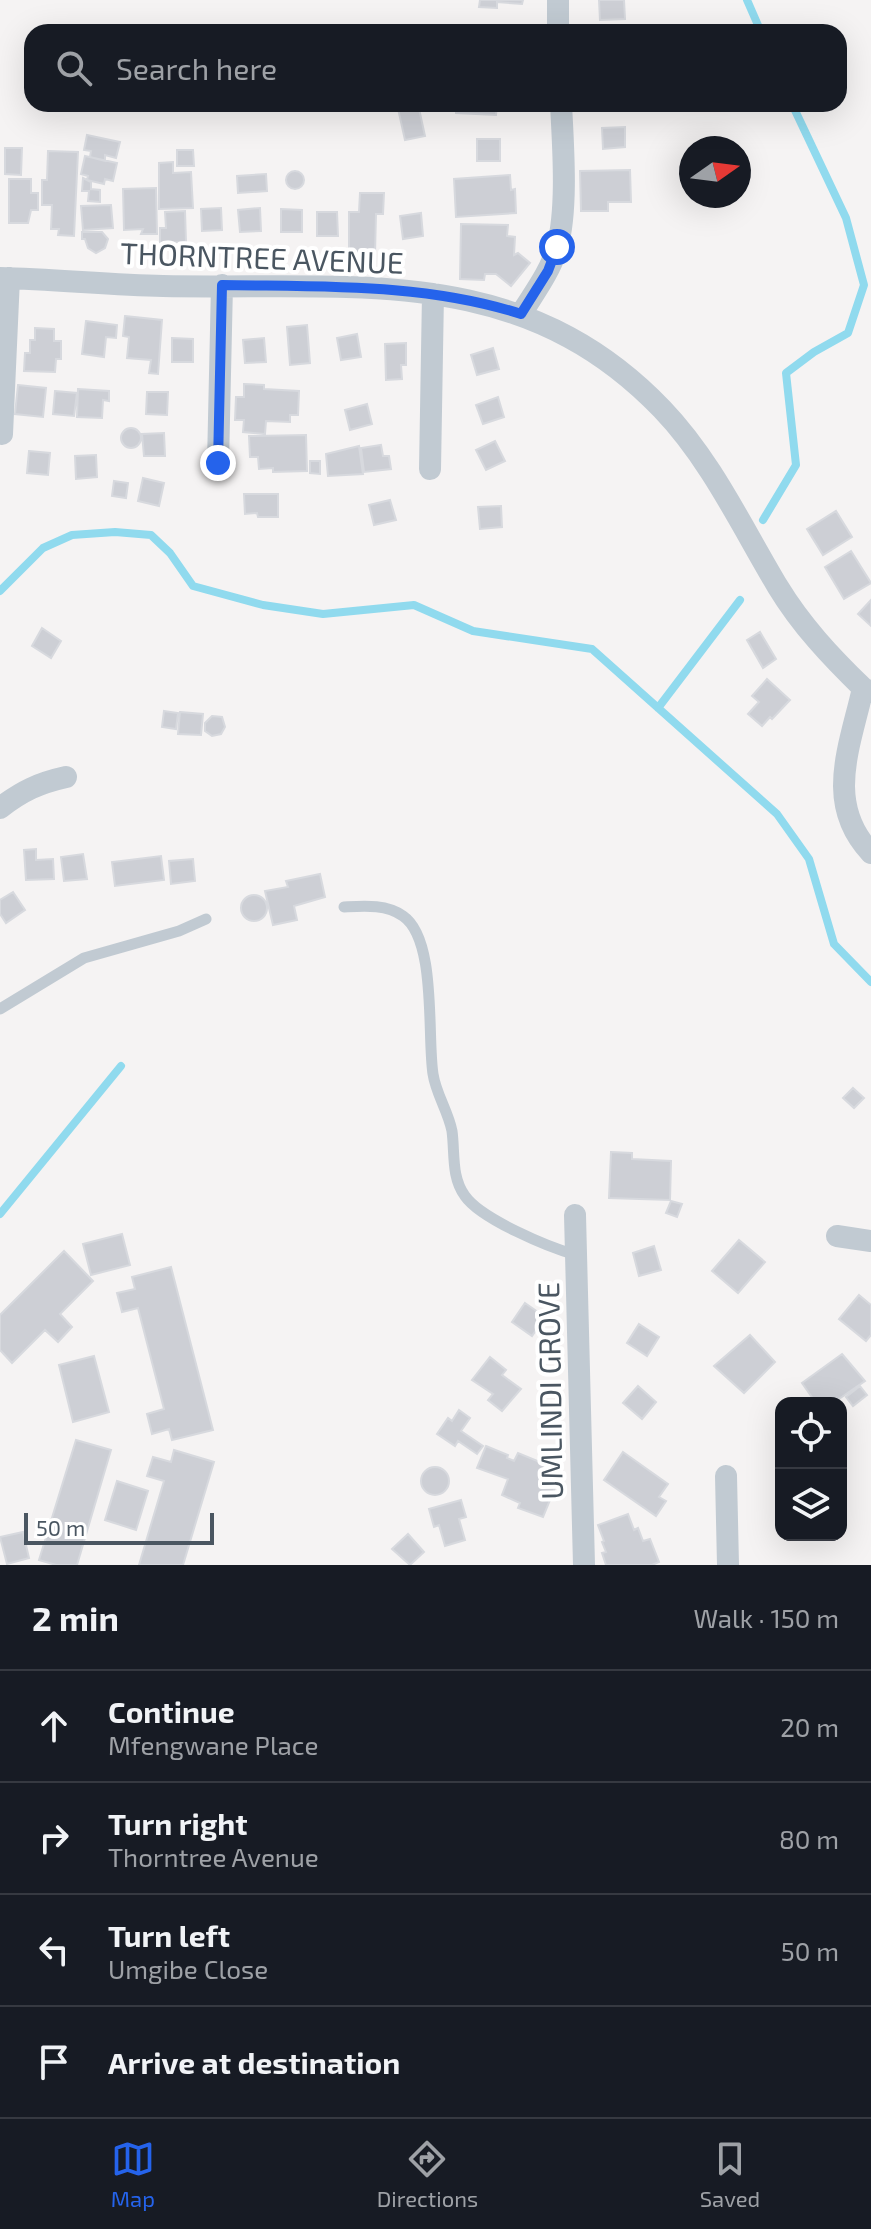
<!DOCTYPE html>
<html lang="en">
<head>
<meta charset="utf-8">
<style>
  body { margin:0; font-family:"Exo 2",sans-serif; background:#20242c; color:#f1f3f6 }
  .controls { position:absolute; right:24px; bottom:24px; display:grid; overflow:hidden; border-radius:16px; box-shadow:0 8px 32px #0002 }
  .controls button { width:72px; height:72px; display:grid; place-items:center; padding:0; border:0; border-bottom:2px solid #363941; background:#171b24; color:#f1f3f6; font:40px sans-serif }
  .compass { position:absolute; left:679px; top:136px; width:72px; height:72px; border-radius:50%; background:#171b24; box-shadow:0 8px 32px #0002; rotate:76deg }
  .scale { position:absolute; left:24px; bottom:20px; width:190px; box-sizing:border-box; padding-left:8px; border:4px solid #4a5661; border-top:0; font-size:22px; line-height:28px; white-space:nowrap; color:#4a5661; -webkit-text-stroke:6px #fff; paint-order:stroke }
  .stop { position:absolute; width:24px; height:24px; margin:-18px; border:6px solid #2563eb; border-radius:50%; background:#fff }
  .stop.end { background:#2563eb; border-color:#fff; box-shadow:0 2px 8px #0008 }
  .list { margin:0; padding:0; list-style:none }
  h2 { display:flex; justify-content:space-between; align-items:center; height:104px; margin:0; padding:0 32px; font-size:34px }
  h2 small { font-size:26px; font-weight:400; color:#9ea1a6 }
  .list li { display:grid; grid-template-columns:52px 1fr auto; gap:24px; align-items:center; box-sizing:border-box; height:112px; padding:0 32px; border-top:2px solid #363941 }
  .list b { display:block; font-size:30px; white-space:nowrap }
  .list p { margin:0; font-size:26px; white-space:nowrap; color:#9ea1a6 }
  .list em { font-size:26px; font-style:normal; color:#9ea1a6 }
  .icon { flex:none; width:44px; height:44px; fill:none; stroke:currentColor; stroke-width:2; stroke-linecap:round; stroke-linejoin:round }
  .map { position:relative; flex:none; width:871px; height:1565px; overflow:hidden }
  .search { position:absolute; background:#171b24; box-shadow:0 8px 32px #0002; left:24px; right:24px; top:24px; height:88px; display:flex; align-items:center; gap:20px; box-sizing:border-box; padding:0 28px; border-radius:24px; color:#9ea1a6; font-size:30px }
  .sheet { height:552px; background:#171b24 }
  nav { display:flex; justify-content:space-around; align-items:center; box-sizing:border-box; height:112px; border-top:2px solid #363941; background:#171b24; font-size:22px; color:#9ea1a6 }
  nav a { display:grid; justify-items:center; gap:4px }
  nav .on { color:#2563eb }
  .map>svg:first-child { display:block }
</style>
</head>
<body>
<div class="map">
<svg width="871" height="1565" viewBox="0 0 871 1565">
  <rect width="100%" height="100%" fill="#f5f3f3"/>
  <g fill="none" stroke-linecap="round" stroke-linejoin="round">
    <path stroke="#90daee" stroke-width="8" d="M747 0 761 32
      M763 520 796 465 786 373 814 352 848 333 864 285 846 218 792 104
      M0 591 43 548 72 535 115 532 151 535 170 553 193 586 263 605 323 614 414 605 473 631 592 649 777 814 809 859 834 944 871 982
      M658 708 740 600
      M0 1214 121 1066"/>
  </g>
  <path fill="#cdcfd5" stroke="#d7d9de" stroke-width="2" d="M480 0H523L522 4 497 2V8L479 7Z
    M599 0H624L625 19 600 20Z
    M397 104H418L425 136 405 140Z
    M456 104H497L496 115 456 113Z
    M625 127V147L603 149 602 128Z
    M87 135 120 142 116 158 105 155V161L90 157 91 151 84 150Z
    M477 139H500V161H477Z
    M5 148H22L21 175 5 174Z
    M177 150H193L194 166H177Z
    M48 151 78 152 74 236 58 235 59 229H51L52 205H42V180H47Z
    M85 156 117 163 113 181 105 179 104 184 87 180 88 176 81 174Z
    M173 162V173L191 172 193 208 159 209V163Z
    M630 170 631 202H608V211H581L580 171Z
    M286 180a9 9 0 1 1 18 0a9 9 0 1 1-18 0Z
    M266 174 267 191 238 193 237 176Z
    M510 175 511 190 515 189 516 213 456 217 454 179Z
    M83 178 91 182V189L100 190V202L88 201 89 191H82Z
    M9 179H31V193H38V210H31L28 223H9Z
    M156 188 157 234H141L143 229 124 230 123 189Z
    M360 193H384L383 214H376L375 254H349V212H359Z
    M111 205 113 228 83 230 81 206Z
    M221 208 222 230 202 231 201 209Z
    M260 208 261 231 240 232 238 210Z
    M281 209 302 210V232H281Z
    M185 211 186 242 160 243V228H166L165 212Z
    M317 212H337L338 236H317Z
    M421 213 423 236 403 239 400 216Z
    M461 224 508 225 507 236 515 237 514 255 518 253 530 263 511 286 496 274H485L484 280 460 279Z
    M82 232H102L108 239 105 248 96 253 88 248 85 239H82Z
    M125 316 162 320 158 374 149 373 151 360 127 358 129 337 123 336Z
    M86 321 117 325 116 338 106 337 104 357 82 354Z
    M307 325 310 363 290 365 287 327Z
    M35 328 54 329V341H61V359H56L55 372 24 371 25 353H30V340H35Z
    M357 334 361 357 341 360 337 338Z
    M172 338 193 339V362H172Z
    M264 338 266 362 245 363 243 340Z
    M406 343V365H401L402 379 386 380 385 344Z
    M493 348 499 369 477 375 471 355Z
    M244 384 264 385V389L299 391 298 415H290V422L266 421 265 434 243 432 244 420H235L236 397H244Z
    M18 385 46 388 43 417 15 414Z
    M78 389 109 391V401L103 400 102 418 77 417Z
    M55 391 77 393 74 416 53 414Z
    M147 392H168L167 415 146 414Z
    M498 397 504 417 483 424 476 405Z
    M367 404 372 424 350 430 345 410Z
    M121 438a10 10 0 1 1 20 0a10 10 0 1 1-20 0Z
    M164 433 165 456H144L142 434Z
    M306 435 307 471 273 472V468L259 469 258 457H250L249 436Z
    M495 441 505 461 486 470 476 450Z
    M381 445 383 456H389L391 469 364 472 361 448Z
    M359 446 363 474 328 476 326 454Z
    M29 451 50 453 48 475 27 473Z
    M96 455 97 477 76 479 75 456Z
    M310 461H320V474L310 473Z
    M143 478 164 483 159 506 138 501Z
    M114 481 128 483 126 498 112 496Z
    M244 494H278V517H258L257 513 245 514Z
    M390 500 396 520 374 525 369 505Z
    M501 506 502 527 480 529 478 507Z
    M836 511 852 537 823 555 807 529Z
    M851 551 871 583 844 599 825 567Z
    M871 600V626L858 614Z
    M42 628 61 641 51 658 32 646Z
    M760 632 776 659 763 668 747 640Z
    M767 679 790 700 772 719 770 717 762 726 748 714 759 702 752 696Z
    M164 711 178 713 176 729 162 727Z
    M180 712 203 714 201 735 178 734Z
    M212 716 222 717 225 727 221 734 212 736 205 731V723Z
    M36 849V860L53 859 54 879 26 880 24 850Z
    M83 854 87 879 64 881 61 857Z
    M161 856 164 880 115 886 112 862Z
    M193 859 195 881 171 884 169 861Z
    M320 874 325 897 294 906 297 920 273 925 265 891 288 887 286 881Z
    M13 892 25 910 6 923 0 914V900Z
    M241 908a13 13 0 1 1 26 0a13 13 0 1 1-26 0Z
    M853 1088 864 1098 854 1108 843 1098Z
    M611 1152 632 1153V1159L671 1161 670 1200 609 1198Z
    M671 1201 682 1204 677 1217 666 1213Z
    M122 1234 130 1265 91 1275 83 1244Z
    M739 1240 765 1262 738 1293 712 1271Z
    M654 1246 661 1270 639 1276 633 1253Z
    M64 1251 93 1281 60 1314 72 1327 58 1342 45 1330 12 1363 0 1350V1315Z
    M171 1267 213 1430 172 1440 169 1429 152 1434 147 1414 164 1409 138 1308 122 1312 117 1293 135 1289 132 1277Z
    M859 1295 871 1305V1335L866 1341 839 1319Z
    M525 1303 545 1317 532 1336 512 1322Z
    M639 1324 659 1337 647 1356 627 1343Z
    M750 1335 775 1362 744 1393 714 1366Z
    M842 1354 865 1381 833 1403H816L802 1383Z
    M94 1356 109 1412 73 1422 59 1365Z
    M490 1357 506 1370 502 1375 521 1389 502 1411 488 1400 493 1394 472 1380Z
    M638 1386 656 1402 642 1419 623 1403Z
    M860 1386 867 1395 853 1406 846 1397Z
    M459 1410 470 1418 461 1431 483 1446 477 1454 458 1441 455 1446 437 1434 448 1418 452 1421Z
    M76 1440 111 1450 77 1565H56L39 1560Z
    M486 1446 508 1455 507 1458 514 1461 518 1453 562 1471 543 1517 518 1508 520 1503 502 1495 508 1479 477 1468Z
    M174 1450 214 1462 183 1565H139L164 1481 147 1476 153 1457 171 1462Z
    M623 1452 668 1484 659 1497 666 1501 656 1516 604 1480Z
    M421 1481a14 14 0 1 1 28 0a14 14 0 1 1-28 0Z
    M117 1481 148 1491 136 1530 105 1520Z
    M461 1500 466 1517 459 1519 465 1540 445 1546 439 1525 434 1527 429 1509Z
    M628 1514 634 1530 638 1528 643 1541 650 1539 659 1562 652 1565H606L602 1553 606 1552 602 1542 604 1541 598 1525Z
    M23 1532 29 1558 7 1564 0 1537Z
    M408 1534 424 1552 410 1565 392 1549Z"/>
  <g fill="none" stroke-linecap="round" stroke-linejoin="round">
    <path stroke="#c1cad2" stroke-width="11" d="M344 907C364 906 386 904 403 916 437 939 427 1036 433 1074 436 1094 448 1111 452 1131 455 1153 451 1177 465 1196 481 1219 548 1247 576 1255
      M0 1009 84 958 179 931 206 919"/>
    <path stroke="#c1cad2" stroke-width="22" d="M558 0V32
      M0 278C54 279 109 285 163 286 350 290 520 261 662 409 711 460 742 527 778 587 801 625 831 657 863 688L871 692
      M521 314C534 293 550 272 557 248 568 209 563 145 561 104
      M2 434 9 278
      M218 463 222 285
      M430 469 433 294
      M863 688C850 747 824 803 871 853
      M0 808C22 791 39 783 66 777
      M575 1215 584 1565
      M837 1236 871 1241
      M726 1476 728 1565"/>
  </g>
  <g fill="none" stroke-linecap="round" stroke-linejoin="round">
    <path stroke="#2563eb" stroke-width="10" d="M218 463 222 285C323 287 424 283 521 314L548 271 557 247"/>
  </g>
  <g text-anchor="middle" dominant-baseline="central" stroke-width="8" stroke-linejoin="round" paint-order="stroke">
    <g font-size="30" fill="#4a5661" stroke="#fff">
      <text transform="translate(262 257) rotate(2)">THORNTREE AVENUE</text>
      <text transform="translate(549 1391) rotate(-91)">UMLINDI GROVE</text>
    </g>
  </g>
</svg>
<div class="controls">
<button><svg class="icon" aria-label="locate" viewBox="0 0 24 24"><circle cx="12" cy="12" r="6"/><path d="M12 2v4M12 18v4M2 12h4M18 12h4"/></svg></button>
<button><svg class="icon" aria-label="layers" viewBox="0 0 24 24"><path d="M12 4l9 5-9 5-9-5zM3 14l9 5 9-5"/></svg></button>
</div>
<svg class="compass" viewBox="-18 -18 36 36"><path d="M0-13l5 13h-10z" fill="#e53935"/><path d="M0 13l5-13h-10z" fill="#9ea1a6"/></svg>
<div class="scale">50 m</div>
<div class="stop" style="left:557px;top:247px"></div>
<div class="stop end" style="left:218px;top:463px"></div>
<div class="search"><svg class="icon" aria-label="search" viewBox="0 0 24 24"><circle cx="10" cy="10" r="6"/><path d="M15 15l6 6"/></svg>Search here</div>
</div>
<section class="sheet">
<h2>2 min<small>Walk · 150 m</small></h2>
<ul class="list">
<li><svg class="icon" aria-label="ahead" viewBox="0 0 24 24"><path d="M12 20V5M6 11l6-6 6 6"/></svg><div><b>Continue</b><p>Mfengwane Place</p></div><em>20 m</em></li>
<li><svg class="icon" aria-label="right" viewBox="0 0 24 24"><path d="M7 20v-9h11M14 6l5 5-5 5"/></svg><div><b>Turn right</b><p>Thorntree Avenue</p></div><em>80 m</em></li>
<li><svg class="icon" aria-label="left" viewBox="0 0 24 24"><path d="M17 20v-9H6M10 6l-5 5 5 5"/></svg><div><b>Turn left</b><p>Umgibe Close</p></div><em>50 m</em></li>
<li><svg class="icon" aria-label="arrive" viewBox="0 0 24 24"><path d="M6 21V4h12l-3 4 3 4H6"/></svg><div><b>Arrive at destination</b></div></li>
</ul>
</section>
<nav>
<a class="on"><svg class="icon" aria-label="map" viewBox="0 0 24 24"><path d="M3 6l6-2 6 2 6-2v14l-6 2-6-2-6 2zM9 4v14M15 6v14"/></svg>Map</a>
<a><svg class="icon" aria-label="directions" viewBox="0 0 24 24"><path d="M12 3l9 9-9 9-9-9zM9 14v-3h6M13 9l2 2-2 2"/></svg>Directions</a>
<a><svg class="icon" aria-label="saved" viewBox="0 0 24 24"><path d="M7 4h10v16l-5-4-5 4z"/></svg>Saved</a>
</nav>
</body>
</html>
